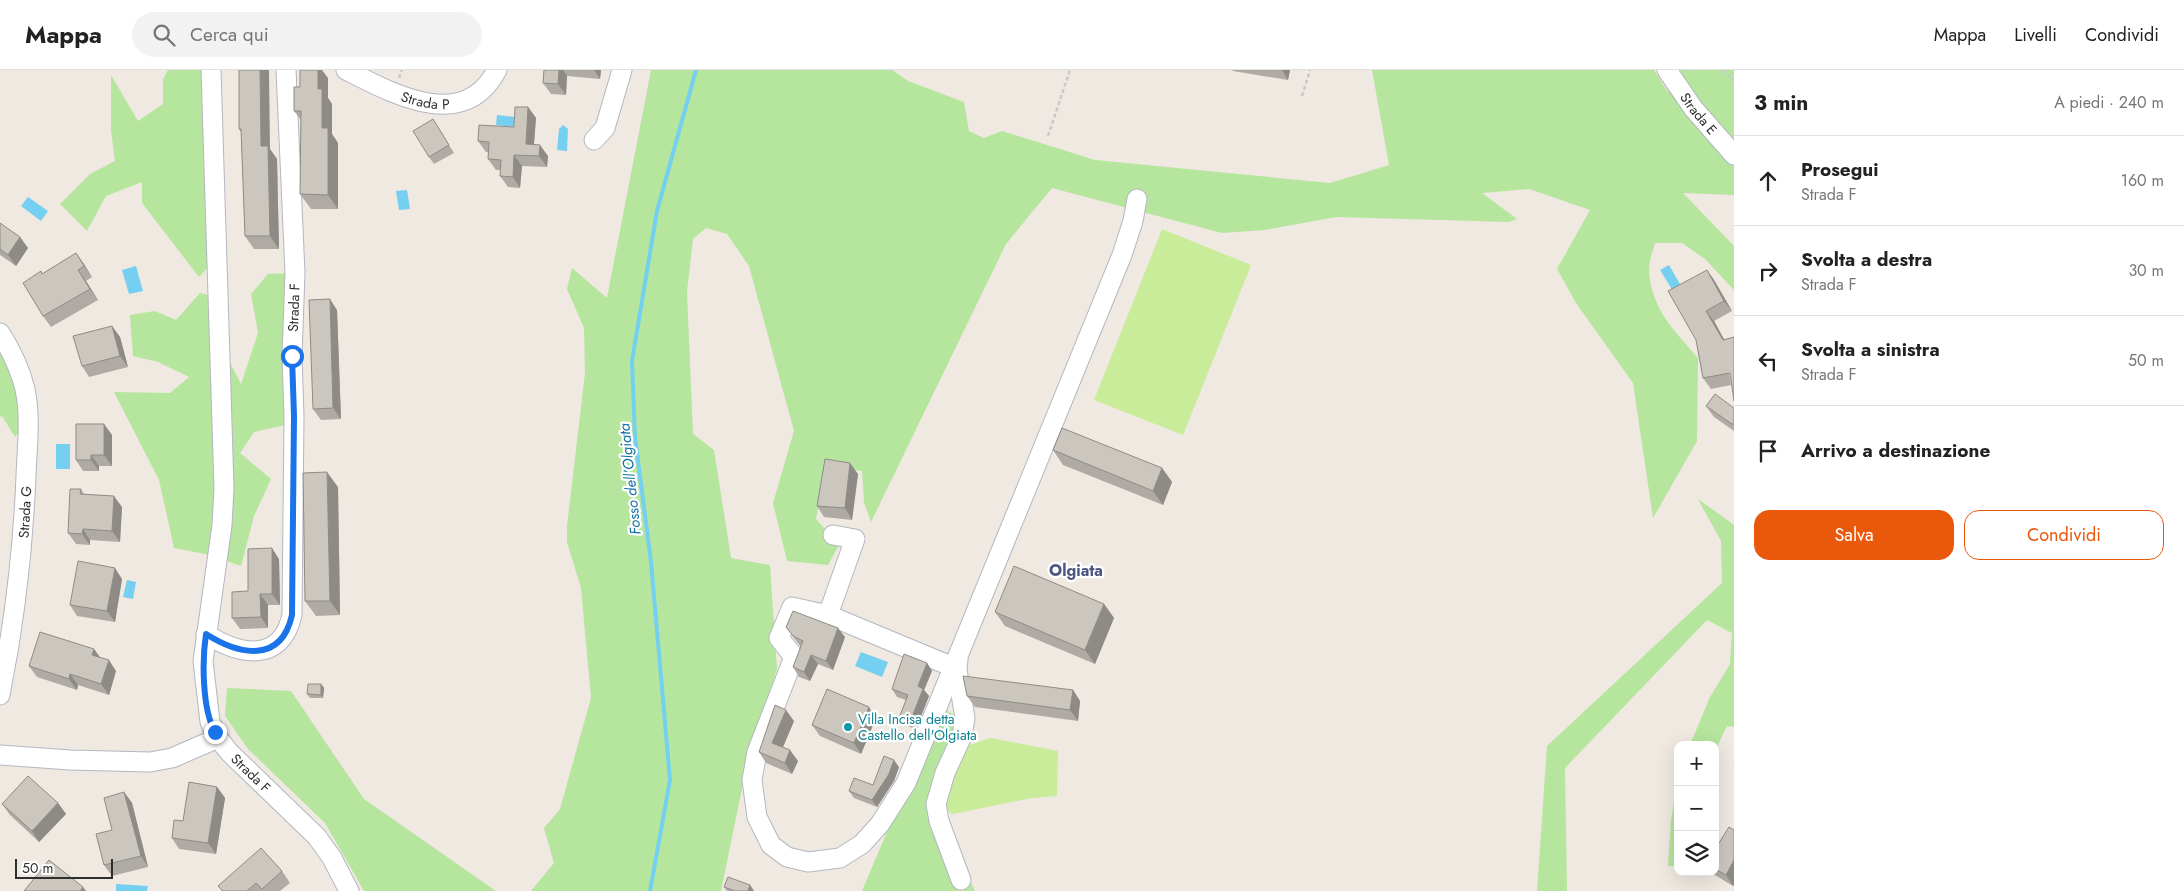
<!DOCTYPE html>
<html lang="it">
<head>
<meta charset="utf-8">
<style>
  body { margin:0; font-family:Jost,sans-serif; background:#f2f2f2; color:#222 }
  .controls { position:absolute; right:15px; bottom:15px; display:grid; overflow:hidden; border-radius:10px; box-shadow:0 5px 20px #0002 }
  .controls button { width:45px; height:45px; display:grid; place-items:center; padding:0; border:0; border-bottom:1px solid #e0e0e0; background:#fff; color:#222; font:25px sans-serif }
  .scale { position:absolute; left:15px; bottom:12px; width:98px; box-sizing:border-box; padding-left:5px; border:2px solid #2e2e2e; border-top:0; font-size:14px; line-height:18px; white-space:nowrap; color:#2e2e2e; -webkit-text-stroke:4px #fff; paint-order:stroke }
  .stop { position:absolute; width:15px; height:15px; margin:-11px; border:4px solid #1a73e8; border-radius:50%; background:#fff }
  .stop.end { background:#1a73e8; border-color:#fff; box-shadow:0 1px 5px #0008 }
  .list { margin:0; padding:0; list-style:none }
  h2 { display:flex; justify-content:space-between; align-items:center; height:65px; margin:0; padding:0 20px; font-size:21px }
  h2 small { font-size:16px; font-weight:400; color:#767676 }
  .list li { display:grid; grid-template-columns:32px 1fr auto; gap:15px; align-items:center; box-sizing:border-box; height:90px; padding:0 20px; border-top:1px solid #e0e0e0 }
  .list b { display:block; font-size:19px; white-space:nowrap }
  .list p { margin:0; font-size:16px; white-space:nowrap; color:#767676 }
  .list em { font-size:16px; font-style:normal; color:#767676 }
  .actions { display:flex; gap:10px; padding:15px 20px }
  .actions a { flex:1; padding:11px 0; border:1px solid #ea580c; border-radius:15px; text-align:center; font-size:18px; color:#ea580c }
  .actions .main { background:#ea580c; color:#fff }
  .icon { flex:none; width:28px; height:28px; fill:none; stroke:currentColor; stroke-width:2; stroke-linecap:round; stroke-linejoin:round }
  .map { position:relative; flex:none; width:1734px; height:821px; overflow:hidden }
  header { display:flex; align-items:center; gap:30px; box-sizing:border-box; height:70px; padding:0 25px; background:#fff; border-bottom:1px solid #e0e0e0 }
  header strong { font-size:24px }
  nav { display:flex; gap:28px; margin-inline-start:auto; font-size:18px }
  .search { width:350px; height:45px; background:#f2f2f2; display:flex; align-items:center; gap:12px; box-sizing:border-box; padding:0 18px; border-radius:28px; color:#767676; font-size:19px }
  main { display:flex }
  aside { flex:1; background:#fff }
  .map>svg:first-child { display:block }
</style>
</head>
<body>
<header>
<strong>Mappa</strong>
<div class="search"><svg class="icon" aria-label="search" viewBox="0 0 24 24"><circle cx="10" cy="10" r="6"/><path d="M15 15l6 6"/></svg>Cerca qui</div>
<nav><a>Mappa</a><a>Livelli</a><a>Condividi</a></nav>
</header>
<main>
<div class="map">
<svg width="1734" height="821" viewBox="0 0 1734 821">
  <rect width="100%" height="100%" fill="#efe9e1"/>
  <path fill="#b6e59e" d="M168 0H211L213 192 199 207 142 133V112L106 126 87 161 60 134 90 104 115 91 111 60V5L138 51 163 34V9Z
    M651 0H892L908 11 964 32 969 61 984 68 1002 61 1095 90 1330 113 1389 95 1372 0H1654L1668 22 1676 7 1681 3 1680 0H1734V125L1683 123 1734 176V220L1705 189 1682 173H1655C1653 181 1649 191 1649 200 1651 239 1674 260 1698 288L1697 371 1653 448 1633 313 1576 233 1557 199 1590 140 1529 119 1482 123 1517 149 1509 152 1336 147 1265 160 1222 163 1052 118 1006 174 871 452 864 432 862 401 827 396 816 449 839 475 828 495 787 491 773 433 794 361 749 196 727 164 706 158 693 169 687 222 693 364 714 380 731 488 770 495 777 599 745 704 721 821H531L554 793 544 758 560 739 591 628 581 518 567 472V456L585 303 584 258 567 219 572 198 607 228Z
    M295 203 290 354 254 362 240 383 271 409 254 446 241 496 210 485 174 478 159 410 114 322 170 323 189 307 158 292 133 286 130 245 155 241 176 250 200 223 216 227 220 273 241 314 258 263 251 224 268 204Z
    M0 270 5 278 25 354 15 367 2 346 0 347Z
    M1698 429 1734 455V657L1727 656 1715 681V675H1690L1710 627 1730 594 1732 563 1707 550 1565 698 1567 821H1537L1547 676 1722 513 1721 471Z
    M227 618 291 621 364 729 496 821H364L325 753 248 679 225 646Z
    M940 636 960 649 942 746 975 821H862Z
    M1678 708V794L1677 796H1668L1671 750Z"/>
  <path fill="#c9ec9a" d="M1162 159 1251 195 1183 365 1094 330Z
    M991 668 1058 681 1057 726 1032 728 953 744 943 739 948 708 969 675Z"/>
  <path fill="#75cff0" d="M497 45 515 47 514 57 496 55Z
    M563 55 568 59 567 81 557 80 559 59Z
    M407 120 410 139 399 140 396 121Z
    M28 127 48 141 41 151 21 136Z
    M1669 195 1684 221 1676 226 1660 200Z
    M136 196 143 221 129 224 122 200Z
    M56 374H70V399H56Z
    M127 510 136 512 133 529 123 527Z
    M861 582 888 592 882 607 855 596Z
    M116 814 148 816 147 821H116Z"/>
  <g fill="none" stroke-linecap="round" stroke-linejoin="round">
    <path stroke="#75cff0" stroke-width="4" d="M650 821 670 710 651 492 635 367 632 291 657 141 696 0"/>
    <defs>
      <g id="minor">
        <path id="s1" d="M211 0 224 418 222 455 203 591 210 652 218 668 229 682 317 767 332 788 349 821"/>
        <path id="s2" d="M346 0C392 23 463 64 497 0"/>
        <path id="s3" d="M1667 0 1693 38 1734 85"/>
        <path d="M594 70 605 58 622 0"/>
        <path d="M0 263C11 280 20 299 25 319 31 347 27 377 26 406 23 482 15 550 0 625"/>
        <path d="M828 545 855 469 833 465"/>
        <path id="s4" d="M206 564C239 585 281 594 292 545L294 346 292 286 295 203 286 0"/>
        <path d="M958 589 957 600 965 648 962 666 945 703 936 734 939 751 961 810"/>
        <path d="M953 597 828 545 792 537 779 568 794 587 757 682 752 710 757 747 771 775 787 787 808 792 840 788 862 774 880 754 906 713 1122 185 1133 151 1137 129"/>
        <path d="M0 685 70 690 150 692 172 688 218 668"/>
      </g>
    </defs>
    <use href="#minor" stroke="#b4b7c1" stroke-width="21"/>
    <path stroke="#c9c9c9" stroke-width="2.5" stroke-dasharray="4 2.5" stroke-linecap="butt" d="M1722 0 1734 11
      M399 8 402 0
      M1302 26 1310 0
      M1048 66 1070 0"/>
    <use href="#minor" stroke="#fff" stroke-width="19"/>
  </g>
  <path fill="#afaba4" d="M239 0 270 79 277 89 279 179H254L245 166 241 62 239 59Z
    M544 0H601L600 9 567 6 566 25 551 24 543 13Z
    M1232 0H1290L1288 10 1233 1Z
    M328 8V28L332 34V64L338 73V139H311L300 124 301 50 294 41 300 17Z
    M528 37 536 48 534 74 548 86 547 97 522 96 520 118 508 117 500 106V100H496L488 89V82H486L478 71 514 57Z
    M438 57 454 83 434 94 429 87Z
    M0 153 20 167 28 178 16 196 0 185Z
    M76 183 92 207 86 211 98 230 51 257 43 246 42 204Z
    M1707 200 1714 210 1732 241 1714 251 1724 270 1731 315 1711 319 1703 308 1696 270Z
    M337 240 341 349 321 350 313 339Z
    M112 256 120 267 128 297 89 307 82 296Z
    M1706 336 1734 338V361L1714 347Z
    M104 354 112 365V396H99V401H83L76 390Z
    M1053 380 1162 398 1172 412 1163 435 1063 395Z
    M858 404 852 450 824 447 817 436Z
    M338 417 340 545 316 546 305 531Z
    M81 419 84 424 122 437 120 472 90 470V475L76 474 68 463Z
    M279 489 280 535H268V558L240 559 232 548 248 521Z
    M122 509 115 552 77 546 70 535Z
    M1104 534 1114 548 1095 594 1005 556 995 542Z
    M786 557 845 567 833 600 818 594 810 611 799 607 793 597 801 577 800 576Z
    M94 579 100 588 116 601 109 625 78 615 77 620 37 607 29 596Z
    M927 593 932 601 924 620 929 626 916 659 904 655 899 648 906 630 897 627 892 619Z
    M321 614 324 618 323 628H310L307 624Z
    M1073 620 1080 631 1078 651 975 637 967 626Z
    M876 648 861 684 820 666 812 655Z
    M794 651 783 677 798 691 792 704 766 693 759 682Z
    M899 697 894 711 877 737 854 728 849 721 873 715Z
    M217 717 225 728 216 784 179 779 172 768 183 751Z
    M124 722 132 733 148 797 112 806 104 795 112 760Z
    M58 733 66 744 39 772 10 745 2 734Z
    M1715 771 1733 816 1710 802H1715Z
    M282 801 290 813 280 821H222L218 816Z
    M750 815 754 821H727L724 817Z"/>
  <path fill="#8e8b86" d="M260 0H269L270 79 277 89 279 179 270 166 261 76Z
    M318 0H322L328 8V28L332 34V64L338 73V139L328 125 318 19Z
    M559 0H563L567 6 566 25 558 14Z
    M594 0H601L600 9Z
    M1282 0H1290L1288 10Z
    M528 37 536 48 533 85 526 74Z
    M540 75 548 86 547 97 539 86Z
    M514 85 522 96 520 118 513 107Z
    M20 167 28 178 16 196 8 185Z
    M76 183 84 194 92 207 84 196Z
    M78 200 86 211 98 230 90 219Z
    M1707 200 1714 210 1732 241 1724 231Z
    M330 229 337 240 341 349 333 338Z
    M1706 241 1714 251 1730 280 1723 270Z
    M112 256 120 267 128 297 120 286Z
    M104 354 112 365V396L104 385Z
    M91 385 99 396V401L91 390Z
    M850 393 858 404 852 450 845 438Z
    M1162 398 1172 412 1163 435 1153 421Z
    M327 402 338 417 340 545 330 531Z
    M114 426 122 437 120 472 112 461Z
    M83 459 90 470V475L82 464Z
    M272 478 279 489 280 535 272 524Z
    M115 498 122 509 115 552 107 541Z
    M260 524 268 535V558L261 547Z
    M1104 534 1114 548 1095 594 1085 580Z
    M838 558 845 567 833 600 826 591Z
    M94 579 102 590 92 585Z
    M811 585 818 594 810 611 804 602Z
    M109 590 116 601 109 625 101 614Z
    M927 593 932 601 924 620 929 626 916 659 910 652 918 616Z
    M70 604 78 615 77 620 69 609Z
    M321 614 324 618 323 628 321 625Z
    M1073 620 1080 631 1078 651 1070 640Z
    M869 637 876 648 861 684 854 673Z
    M786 640 794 651 780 684 772 673Z
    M790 680 798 691 792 704 785 693Z
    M894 690 899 697 894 711 877 737 872 730Z
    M217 717 225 728 216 784 208 773Z
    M124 722 132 733 148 797 141 786Z
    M58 733 66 744 39 772 32 761Z
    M1734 790V815L1733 816 1726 805Z
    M750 815 754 821H748Z
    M83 817 86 821H80Z"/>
  <path fill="#cbc7bf" stroke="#8e8b86" d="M239 0H260L261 76H268L270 166H245L241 59H239Z
    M300 0H318V19H322V58H328V125L300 124 301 41H294V17H300Z
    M544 0H559L558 14 543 13Z
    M515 37H528L526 74 540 75 539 86 514 85 513 107 500 106 501 90 488 89 489 72 478 71 479 55 514 57Z
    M433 49 449 75 429 87 413 61Z
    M0 153 20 167 8 185 0 179Z
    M76 183 84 196 78 200 90 219 43 246 23 213 41 201 42 204Z
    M1707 200 1724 231 1706 241 1723 270 1734 267V331L1730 303 1703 308 1696 270 1668 221Z
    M330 229 333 338 313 339 309 230Z
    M112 256 120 286 82 296 73 266Z
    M1715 324 1734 338V354H1732L1706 336Z
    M76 354H104V385H91V390H76Z
    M1062 358 1162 398 1153 421 1053 380Z
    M825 389 850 393 845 438 817 436Z
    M327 402 330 531H305L303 403Z
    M70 419H81L80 424 114 426 112 461 83 459 82 464 68 463Z
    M272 478V524H260L261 547 232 548V522L248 521V479Z
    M78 491 115 498 107 541 70 535Z
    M1014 496 1104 534 1085 580 995 542Z
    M793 541 838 558 826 591 811 585 804 602 793 597 803 571 793 566 786 557Z
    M40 562 94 579 92 585 109 590 101 614 70 604 69 609 29 596Z
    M904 584 927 593 918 616 923 619 910 652 899 648 908 625 892 619Z
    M963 606 1073 620 1070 640 967 626Z
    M308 614H321V625L307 624Z
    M827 619 869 637 854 673 812 655Z
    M775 635 786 640 772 673 790 680 785 693 759 682Z
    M884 686 894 690 889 704 872 730 849 721 854 708 873 715Z
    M28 706 58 733 32 761 2 734Z
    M189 712 217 717 208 773 172 768 174 750 183 751Z
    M124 722 141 786 104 795 96 764 112 760 104 728Z
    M1729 757 1734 760V790L1726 805 1715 799V771L1719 773Z
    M261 778 282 801 262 819 256 813 247 821H223L218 816Z
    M49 790 83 817 80 821H24Z
    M728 807 750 815 748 821H735L724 817Z"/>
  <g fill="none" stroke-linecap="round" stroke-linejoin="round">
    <path stroke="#1a73e8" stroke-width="6" d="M215 662C202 639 202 590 206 564 239 585 281 594 292 545L294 346 292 286"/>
  </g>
  <circle fill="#0f9aa8" stroke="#fff" stroke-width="2" cx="848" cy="657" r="5"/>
  <g text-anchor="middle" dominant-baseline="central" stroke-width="4.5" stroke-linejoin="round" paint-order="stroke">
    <g font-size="14" fill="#2e2e2e" stroke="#fff">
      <text stroke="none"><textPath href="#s2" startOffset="86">Strada P</textPath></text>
      <text stroke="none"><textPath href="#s3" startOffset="54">Strada E</textPath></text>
      <text stroke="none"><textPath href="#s4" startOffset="416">Strada F</textPath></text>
      <text transform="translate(25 442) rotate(-87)">Strada G</text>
      <text stroke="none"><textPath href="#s1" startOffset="720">Strada F</textPath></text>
    </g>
    <g font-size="14" fill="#0d838f" stroke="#fff" text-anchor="start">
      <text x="858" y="649">Villa Incisa detta<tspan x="858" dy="16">Castello dell'Olgiata</tspan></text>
    </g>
    <g font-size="15" font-style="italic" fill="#0d6fa3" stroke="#fff">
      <text transform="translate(630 409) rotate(-96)">Fosso dell’Olgiata</text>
    </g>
    <g font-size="16" font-weight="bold" fill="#4d5680" stroke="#fff">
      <text x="1076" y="500">Olgiata</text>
    </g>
  </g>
</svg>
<div class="controls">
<button>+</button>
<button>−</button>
<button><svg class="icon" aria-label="layers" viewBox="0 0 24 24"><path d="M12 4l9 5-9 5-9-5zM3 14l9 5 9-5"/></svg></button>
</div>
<div class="scale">50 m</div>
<div class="stop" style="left:292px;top:286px"></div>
<div class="stop end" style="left:215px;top:662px"></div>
</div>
<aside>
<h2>3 min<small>A piedi · 240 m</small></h2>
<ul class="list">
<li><svg class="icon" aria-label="ahead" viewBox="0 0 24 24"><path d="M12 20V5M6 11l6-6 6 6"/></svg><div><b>Prosegui</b><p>Strada F</p></div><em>160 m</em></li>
<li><svg class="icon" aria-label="right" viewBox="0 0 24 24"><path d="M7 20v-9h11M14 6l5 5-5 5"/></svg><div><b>Svolta a destra</b><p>Strada F</p></div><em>30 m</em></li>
<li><svg class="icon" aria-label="left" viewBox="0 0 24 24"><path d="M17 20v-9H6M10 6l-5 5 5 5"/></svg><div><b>Svolta a sinistra</b><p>Strada F</p></div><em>50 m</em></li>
<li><svg class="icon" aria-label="arrive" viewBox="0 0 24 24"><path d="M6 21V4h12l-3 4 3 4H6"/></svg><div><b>Arrivo a destinazione</b></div></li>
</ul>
<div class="actions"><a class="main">Salva</a><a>Condividi</a></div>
</aside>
</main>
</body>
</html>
